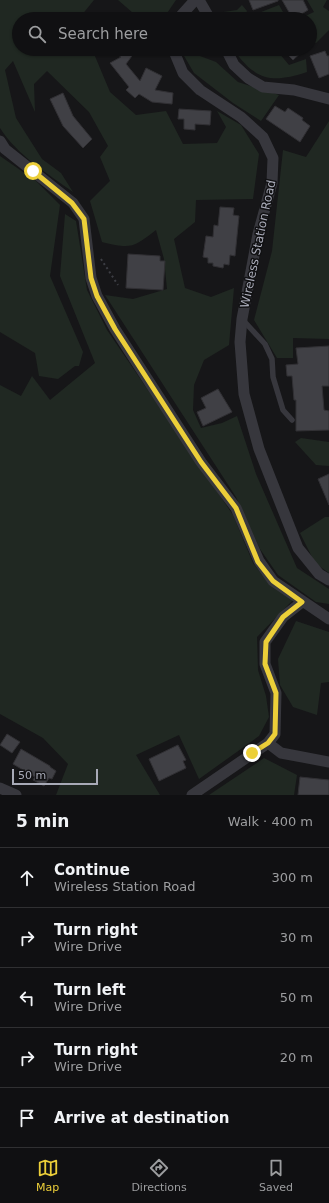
<!DOCTYPE html>
<html lang="en">
<head>
<meta charset="utf-8">
<style>
  body { margin:0; font-family:"DejaVu Sans",sans-serif; background:#1e1e20; color:#f1f3f6 }
  .scale { position:absolute; left:12px; bottom:10px; width:86px; box-sizing:border-box; padding-left:4px; border:2px solid #a8aab7; border-top:0; font-size:11px; line-height:14px; white-space:nowrap; color:#a8aab7; -webkit-text-stroke:3px #111113; paint-order:stroke }
  .stop { position:absolute; width:12px; height:12px; margin:-9px; border:3px solid #eccf39; border-radius:50%; background:#fff }
  .stop.end { background:#eccf39; border-color:#fff; box-shadow:0 1px 4px #0008 }
  .list { margin:0; padding:0; list-style:none }
  h2 { display:flex; justify-content:space-between; align-items:center; height:52px; margin:0; padding:0 16px; font-size:17px }
  h2 small { font-size:13px; font-weight:400; color:#9c9d9f }
  .list li { display:grid; grid-template-columns:26px 1fr auto; gap:12px; align-items:center; box-sizing:border-box; height:60px; padding:0 16px; border-top:1px solid #303032 }
  .list b { display:block; font-size:15px; white-space:nowrap }
  .list p { margin:0; font-size:13px; white-space:nowrap; color:#9c9d9f }
  .list em { font-size:13px; font-style:normal; color:#9c9d9f }
  .icon { flex:none; width:22px; height:22px; fill:none; stroke:currentColor; stroke-width:2; stroke-linecap:round; stroke-linejoin:round }
  .map { position:relative; flex:none; width:329px; height:795px; overflow:hidden }
  .search { position:absolute; background:#101012; box-shadow:0 1px 3px #0004; left:12px; right:12px; top:12px; height:44px; display:flex; align-items:center; gap:10px; box-sizing:border-box; padding:0 14px; border-radius:22px; color:#9c9d9f; font-size:15px }
  .sheet { height:352px; background:#101012 }
  nav { display:flex; justify-content:space-around; align-items:center; box-sizing:border-box; height:56px; border-top:1px solid #303032; background:#101012; font-size:11px; color:#9c9d9f }
  nav a { display:grid; justify-items:center; gap:2px }
  nav .on { color:#eccf39 }
  .map>svg:first-child { display:block }
</style>
</head>
<body>
<div class="map">
<svg width="329" height="795" viewBox="0 0 329 795">
  <rect width="100%" height="100%" fill="#161618"/>
  <path fill="#202822" d="M0 0H94L81 16 82 19H19V49H92L110 92 136 115 166 111 183 144 217 143 226 127 217 111 241 125 259 154 253 199 196 200 195 222 174 239 185 288 211 297 234 288 229 345 204 360 194 385 193 410 201 428 222 423 237 416 256 474 297 568 329 589V604L316 602 278 575 260 549 236 497 105 295 133 299 167 289 164 259 156 230C133 248 131 249 102 242L90 201 110 181 100 157 108 146 89 112 47 71 34 84 35 112 13 61 5 70 16 118 42 159 61 173 73 192C48 174 17 155 0 128Z
    M118 0H176L163 19H140Z
    M307 0H327L323 7 329 11V30L316 43 310 42V19H299L314 12Z
    M242 5 247 11 243 19H218L217 13 237 10Z
    M279 5 287 19H255L256 14Z
    M180 49H189L192 53 216 62 238 82 279 95 261 121 233 103 194 73Z
    M233 49H244L246 52C258 53 268 49 281 49L279 53 289 65 306 59 307 72C271 84 255 80 233 49Z
    M329 121V339L293 338V358H277L254 320 272 251 283 150 306 157Z
    M0 156 36 181 60 205 50 276 83 352 79 366H75L58 379 39 376 35 353 0 332Z
    M65 214 76 221 87 290 107 330 233 515 253 563 269 584 293 600 257 637 258 670 266 696 269 717 259 736 199 779 179 735 136 755 160 795H56L68 764 43 738 0 714V385L21 396 32 376 50 400 95 363 60 276Z
    M301 438 329 442V466L316 465 295 442Z
    M325 517H329V573L315 563 300 533Z
    M296 621 329 632V682L321 683 317 715 293 707 280 685 278 659Z
    M264 758 297 775 294 795H209Z"/>
  <path fill="#404045" stroke="#313034" d="M249 0H278V1L253 10Z
    M282 0H303L308 10 293 19Z
    M110 49H137L126 64 140 81 146 68 162 76 155 90 173 93 172 104 152 102 139 94 135 98 126 90 129 87 110 63 121 57Z
    M282 49H305L293 60Z
    M325 51 327 56H329V74L319 78 310 56Z
    M63 93 73 116 92 139 83 148 63 126 50 99Z
    M275 106 285 112 288 108 303 118 302 120 310 126 300 142 266 119Z
    M179 109 211 111 210 125 195 124V130L184 129V119H178Z
    M220 207 234 208 233 215 239 216 235 256 230 255 229 265 224 264 223 268 213 266V263H208V258L203 257 206 236 213 237 214 225 218 226Z
    M128 254 160 256V261H165L163 290 126 288Z
    M329 346V386H322L324 410 329 411V430L296 431V400H294L292 376H287L286 365 298 364 296 348Z
    M218 389 232 412 203 426 197 412 206 408 201 398Z
    M329 474V505L318 479Z
    M7 734 20 742 12 753 0 745Z
    M178 745 186 760 183 761 186 768 159 781 149 759Z
    M21 749 50 766V767L56 771 52 779 49 778 44 786 33 780 35 777 13 764Z
    M300 777 329 780V795H298Z"/>
  <g fill="none" stroke-linecap="round" stroke-linejoin="round">
    <path stroke="#3d3e44" stroke-width="2" stroke-dasharray="2 3" stroke-linecap="butt" d="M101 259 118 285"/>
    <path stroke="#37373d" stroke-width="5.5" d="M242 319 265 344 272 359 273 377 283 410 292 420"/>
    <path stroke="#37373d" stroke-width="11" d="M199 0 210 19
      M178 19 195 0
      M173 49 183 73 200 90 241 117 263 137 273 158 272 183 258 234 242 319 240 342 244 394 259 449 298 548 319 574 329 580
      M226 49 234 65 248 78 263 87 294 90 329 99
      M0 141 5 149 73 203 84 219 91 278 97 296 115 329 201 462 236 508 259 561 273 581 329 619
      M268 743 281 753 329 762
      M0 788 16 795
      M192 795 268 743 275 734 276 693 265 664V642L283 617 302 602"/>
  </g>
  <g fill="none" stroke-linecap="round" stroke-linejoin="round">
    <path stroke="#eccf39" stroke-width="5" d="M33 171 72 203 84 219 91 278 97 296 115 329 201 462 236 508 258 562 273 581 302 602 283 617 266 642 265 664 276 693 275 734 268 743 252 753"/>
  </g>
  <g text-anchor="middle" dominant-baseline="central" stroke-width="3" stroke-linejoin="round" paint-order="stroke">
    <g font-size="12" fill="#a8aab7" stroke="#111113">
      <text transform="translate(258 244) rotate(-78)">Wireless Station Road</text>
    </g>
  </g>
</svg>
<div class="scale">50 m</div>
<div class="stop" style="left:33px;top:171px"></div>
<div class="stop end" style="left:252px;top:753px"></div>
<div class="search"><svg class="icon" aria-label="search" viewBox="0 0 24 24"><circle cx="10" cy="10" r="6"/><path d="M15 15l6 6"/></svg>Search here</div>
</div>
<section class="sheet">
<h2>5 min<small>Walk · 400 m</small></h2>
<ul class="list">
<li><svg class="icon" aria-label="ahead" viewBox="0 0 24 24"><path d="M12 20V5M6 11l6-6 6 6"/></svg><div><b>Continue</b><p>Wireless Station Road</p></div><em>300 m</em></li>
<li><svg class="icon" aria-label="right" viewBox="0 0 24 24"><path d="M7 20v-9h11M14 6l5 5-5 5"/></svg><div><b>Turn right</b><p>Wire Drive</p></div><em>30 m</em></li>
<li><svg class="icon" aria-label="left" viewBox="0 0 24 24"><path d="M17 20v-9H6M10 6l-5 5 5 5"/></svg><div><b>Turn left</b><p>Wire Drive</p></div><em>50 m</em></li>
<li><svg class="icon" aria-label="right" viewBox="0 0 24 24"><path d="M7 20v-9h11M14 6l5 5-5 5"/></svg><div><b>Turn right</b><p>Wire Drive</p></div><em>20 m</em></li>
<li><svg class="icon" aria-label="arrive" viewBox="0 0 24 24"><path d="M6 21V4h12l-3 4 3 4H6"/></svg><div><b>Arrive at destination</b></div></li>
</ul>
</section>
<nav>
<a class="on"><svg class="icon" aria-label="map" viewBox="0 0 24 24"><path d="M3 6l6-2 6 2 6-2v14l-6 2-6-2-6 2zM9 4v14M15 6v14"/></svg>Map</a>
<a><svg class="icon" aria-label="directions" viewBox="0 0 24 24"><path d="M12 3l9 9-9 9-9-9zM9 14v-3h6M13 9l2 2-2 2"/></svg>Directions</a>
<a><svg class="icon" aria-label="saved" viewBox="0 0 24 24"><path d="M7 4h10v16l-5-4-5 4z"/></svg>Saved</a>
</nav>
</body>
</html>
